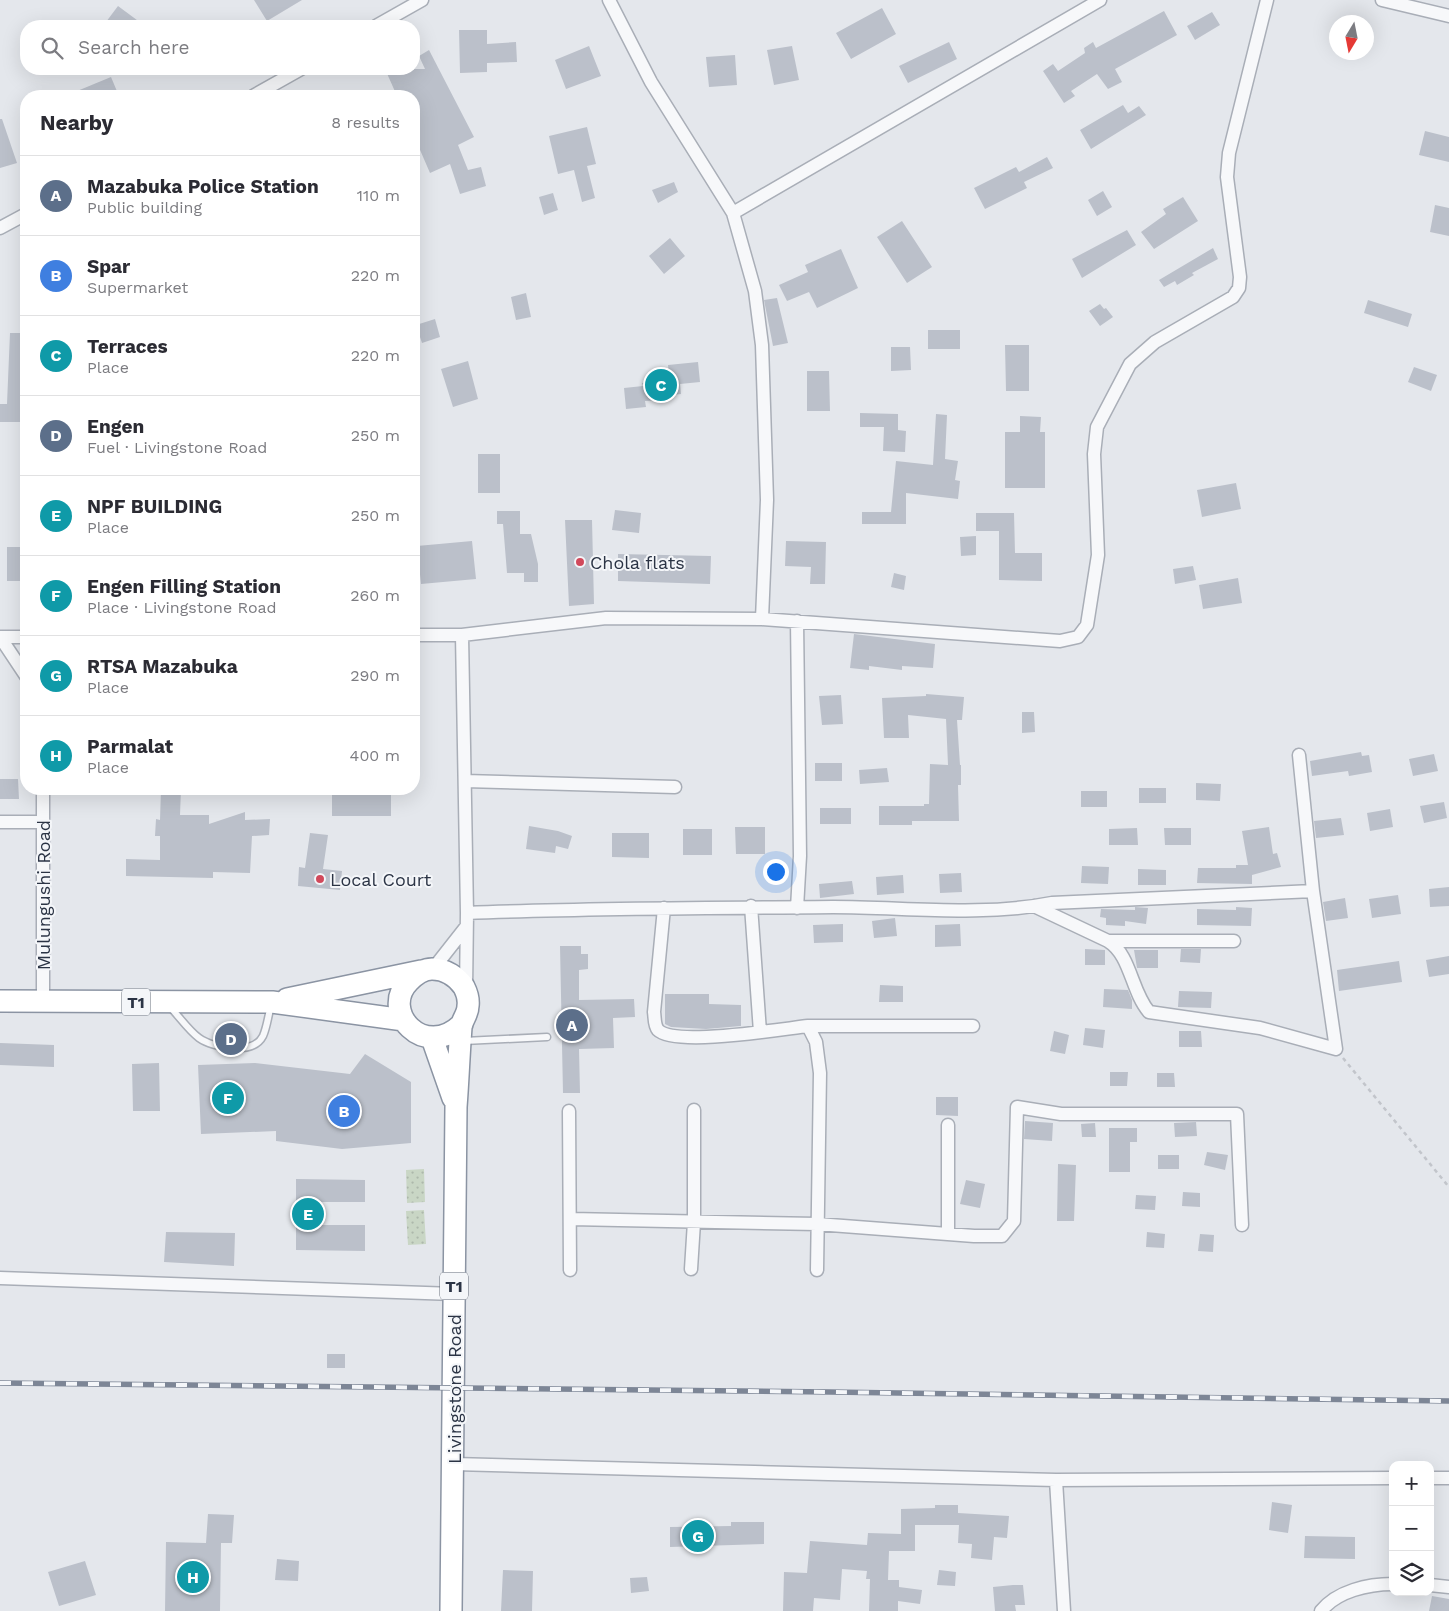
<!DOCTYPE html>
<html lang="en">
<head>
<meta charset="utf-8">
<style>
  body { margin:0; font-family:"Work Sans",sans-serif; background:#f7f7f7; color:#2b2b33 }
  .controls { position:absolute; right:15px; bottom:15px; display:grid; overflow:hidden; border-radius:10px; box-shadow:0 5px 20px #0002 }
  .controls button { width:45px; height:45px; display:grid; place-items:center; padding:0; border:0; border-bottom:1px solid #e1e1e2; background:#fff; color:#2b2b33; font:25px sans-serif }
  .compass { position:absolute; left:1329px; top:15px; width:45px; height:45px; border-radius:50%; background:#fff; box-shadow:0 5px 20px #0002; rotate:190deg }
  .you { position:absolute; left:775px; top:871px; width:18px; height:18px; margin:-12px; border:4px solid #fff; border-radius:50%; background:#1a73e8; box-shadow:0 0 0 8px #1a73e833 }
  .badge { display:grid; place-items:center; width:32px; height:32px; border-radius:50%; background:#d1495b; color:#fff; font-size:16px; font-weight:700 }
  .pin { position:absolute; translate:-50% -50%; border:2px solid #fff; box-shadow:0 1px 5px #0006 }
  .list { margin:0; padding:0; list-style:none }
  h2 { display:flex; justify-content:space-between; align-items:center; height:65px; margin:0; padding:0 20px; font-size:21px }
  h2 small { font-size:16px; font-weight:400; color:#7c7c81 }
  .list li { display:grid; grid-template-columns:32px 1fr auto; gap:15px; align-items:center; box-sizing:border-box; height:80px; padding:0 20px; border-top:1px solid #e1e1e2 }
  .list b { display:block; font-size:19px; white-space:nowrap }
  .list p { margin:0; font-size:16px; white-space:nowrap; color:#7c7c81 }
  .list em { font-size:16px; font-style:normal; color:#7c7c81 }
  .icon { flex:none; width:28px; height:28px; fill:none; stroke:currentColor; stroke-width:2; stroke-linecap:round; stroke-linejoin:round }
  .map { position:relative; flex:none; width:1449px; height:1611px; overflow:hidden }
  .search { position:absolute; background:#fff; box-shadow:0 5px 20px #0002; left:20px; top:20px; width:400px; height:55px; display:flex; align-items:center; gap:12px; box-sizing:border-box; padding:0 18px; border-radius:20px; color:#7c7c81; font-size:19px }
  .panel { position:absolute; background:#fff; box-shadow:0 5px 20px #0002; left:20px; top:90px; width:400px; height:705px; border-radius:20px }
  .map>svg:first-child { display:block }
</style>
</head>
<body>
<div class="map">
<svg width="1449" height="1611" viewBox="0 0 1449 1611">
  <defs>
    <pattern id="grass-dots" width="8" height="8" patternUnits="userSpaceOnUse" patternTransform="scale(1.25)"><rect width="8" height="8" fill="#c9d6c5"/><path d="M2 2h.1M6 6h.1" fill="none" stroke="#adb8ab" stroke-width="1.8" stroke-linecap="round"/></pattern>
  </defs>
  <rect width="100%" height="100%" fill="#e4e7ec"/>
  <path fill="url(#grass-dots)" d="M424 1169 425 1202 407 1203 406 1170Z
    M424 1210 426 1244 408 1245 406 1211Z"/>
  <path fill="#bbc0ca" d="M254 0H302L267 21Z
    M118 6 145 26H103Z
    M882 8 896 34 851 59 836 33Z
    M1164 11 1177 35 1115 69 1122 82 1108 89 1097 74 1071 91 1075 96 1064 103 1043 71 1053 64 1058 71 1085 53 1084 48 1093 42 1096 48Z
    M1212 12 1220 25 1195 40 1187 26Z
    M459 30H487V44L516 42 517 62 487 63V72L460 73Z
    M949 42 957 59 908 83 899 66Z
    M589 46 601 76 566 89 555 60Z
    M792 46 799 80 774 85 767 50Z
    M429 50 474 137 458 145 468 170 481 167 486 186 460 194 450 164 430 173 414 136V96H397L385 69H425L419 56Z
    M735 55 737 85 709 87 706 57Z
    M111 77 119 96H65Z
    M1123 105 1128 113 1139 106 1146 115 1091 149 1080 130Z
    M0 119H2L17 163 0 168Z
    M587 127 596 164 587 166 595 198 582 202 574 170 558 174 549 136Z
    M1425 131 1449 137V162L1419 155Z
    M1047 157 1053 168 1024 182 1027 188 985 209 974 188 1016 167 1019 172Z
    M674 182 678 192 658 203 652 190Z
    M1103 191 1112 207 1097 216 1088 200Z
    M553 193 558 210 544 215 539 197Z
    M1183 197 1198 221 1154 249 1141 232 1166 214 1163 209Z
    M1435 205 1449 208V236L1430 232Z
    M902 221 932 267 907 283 877 237Z
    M1127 230 1136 245 1082 278 1072 259Z
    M670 238 685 256 664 274 649 256Z
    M1213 248 1218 259 1192 273 1194 275 1177 285 1175 281 1164 287 1159 280Z
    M841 249 858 288 817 308 809 292 787 301 779 285 808 272 805 265Z
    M526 293 531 317 516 320 511 297Z
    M777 298 788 343 773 346 764 300Z
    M1368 300 1412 314 1408 327 1364 313Z
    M1100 304 1104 309 1106 308 1113 317 1100 326 1089 311Z
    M435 319 440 337 422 343 416 325Z
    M928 330H960V349H928Z
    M10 333H26V422H0V404H7Z
    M1005 345H1029V391H1006Z
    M891 347H910L911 370 891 371Z
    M468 361 478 399 453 407 441 369Z
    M698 362 700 382 680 384 681 394 664 396V400L645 401 646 407 626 409 624 388 643 386 642 383 661 381 660 377 669 376 668 365Z
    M1414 367 1437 375 1431 391 1408 382Z
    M807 371H829L830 411H807Z
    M860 413 898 414V430L906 431 905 452 883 451 884 427H860Z
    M936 414 947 415 945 459 958 461 955 480 960 481 958 499 906 493V524H862V512H891L896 461 933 465Z
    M1020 416 1041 417 1040 432H1045V488H1005V432H1020Z
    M478 454H500V493H478Z
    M1236 483 1241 509 1202 517 1197 490Z
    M615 510 641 513 639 533 612 530Z
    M497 511H520V534H531L538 564V582H524V573H507L503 524H497Z
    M976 513H1014L1015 553H1042V581L999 580V531H976Z
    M565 520H592L594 604 569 606Z
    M976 536V555L961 556 960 537Z
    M472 541 476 579 421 584 417 546Z
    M786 541 826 542 825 584H810L811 567 785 566Z
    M7 547H26V581H7Z
    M618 554 711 556 710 584 618 581Z
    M1193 566 1196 580 1175 584 1173 569Z
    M894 573 906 576 904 590 891 587Z
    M1238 578 1242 603 1203 609 1199 585Z
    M854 634 935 644 933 668 902 666V670L869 666V670L850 668Z
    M926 694 964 697 962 720H957L960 765H961V785H958L959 821H912V825H879V806H924V804H929L930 764 948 765 946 719 908 715 909 738H884L882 698 926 696Z
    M841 695 843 724 822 725 819 696Z
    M1022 712H1034L1035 732 1022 733Z
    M1361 752 1362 756 1369 755 1372 772 1349 776 1348 771 1312 776 1310 761Z
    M1434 754 1438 771 1413 776 1409 759Z
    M815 763H842V781H815Z
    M887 768 889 782 860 784 859 770Z
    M0 779H18L19 799H0Z
    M1196 783 1221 784 1220 801 1196 800Z
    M1139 788H1166V803H1139Z
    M161 789H181L180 815H209V824L245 812V820L270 819 269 835 252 836 250 873 213 872V878L126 876V859L160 860V836H155L156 819 160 820Z
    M332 791 391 792V816H332Z
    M1081 791H1107V807H1081Z
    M1444 802 1447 818 1424 823 1420 806Z
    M820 808H851V824H820Z
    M1390 809 1393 827 1370 831 1367 813Z
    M1341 818 1344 835 1316 838 1314 821Z
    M529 826 558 831 572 836 568 849 556 846 555 853 526 849Z
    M735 827H765V854H736Z
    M1269 827 1273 854 1277 853 1281 867 1252 875V884L1197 883 1198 868H1236V865H1248L1242 831Z
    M1137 828 1138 845H1109V829Z
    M1164 828H1191V845H1165Z
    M683 829H712V855H683Z
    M310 833 328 835 323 869 342 871 340 890 298 886 299 867 305 868Z
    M612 833H649V858L612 857Z
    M1082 866 1109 867 1108 884 1081 883Z
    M1138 869 1166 870V885H1138Z
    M961 873 962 892 940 893 939 874Z
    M903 875 904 893 877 895 876 877Z
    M852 881 854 894 820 898 819 884Z
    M1449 887V906L1430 907 1429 889Z
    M1398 895 1401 914 1372 918 1369 899Z
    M1345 898 1348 918 1326 921 1323 902Z
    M1135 907 1148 908 1146 924 1125 921V926L1106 925V918L1100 917 1101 909 1135 910Z
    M1236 907 1252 908 1251 926 1197 925V909L1236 910Z
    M895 918 897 936 874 938 872 921Z
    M843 924V942L814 943 813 925Z
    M960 924 961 946 935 947V925Z
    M560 946H581V954H588V969L579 970V1000L634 999 635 1017 613 1018 614 1048 579 1049 580 1093H563Z
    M1085 949 1105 950V965H1085Z
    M1181 949H1201L1200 963 1180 962Z
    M1134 950H1158V968H1137Z
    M1449 956V974L1429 977 1426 960Z
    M1399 961 1402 982 1339 991 1337 970Z
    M880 985 903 986V1002H879Z
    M1104 989 1128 990 1132 1000V1009L1103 1007Z
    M1179 991 1212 992 1211 1008 1178 1007Z
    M665 994H709V1004L741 1005V1026L706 1029 671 1027 665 1024Z
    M1085 1028 1105 1030 1103 1048 1083 1045Z
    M1054 1031 1069 1035 1065 1054 1050 1051Z
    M1179 1031H1201L1202 1047H1179Z
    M0 1043 54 1045V1067L0 1065Z
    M365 1054 411 1082V1143L342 1149 276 1141V1131L201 1134 198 1065 255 1063 350 1074Z
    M159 1063 160 1111H133L132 1064Z
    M1110 1072H1128L1127 1086H1110Z
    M1157 1073H1174L1175 1087H1157Z
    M936 1097H958V1116L936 1115Z
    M1025 1121 1053 1123 1052 1141 1024 1139Z
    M1196 1122 1197 1136 1175 1137 1174 1123Z
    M1095 1123 1096 1137H1082L1081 1124Z
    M1109 1128H1137V1142H1130V1172H1109Z
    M1207 1152 1228 1155 1225 1170 1204 1165Z
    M1158 1155H1179V1169H1158Z
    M1058 1164 1076 1165 1074 1221H1057Z
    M296 1179 365 1180V1202H296Z
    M966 1180 985 1184 980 1208 960 1204Z
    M1183 1192 1200 1193V1207L1182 1206Z
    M1136 1195 1156 1196 1155 1210 1135 1209Z
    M296 1225H365V1251L296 1250Z
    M166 1232 235 1233 234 1266 164 1262Z
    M1147 1232 1165 1234 1164 1248 1146 1247Z
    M1200 1234 1214 1235 1213 1252 1198 1251Z
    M327 1354H345V1368H327Z
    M1272 1502 1292 1505 1288 1533 1269 1530Z
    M935 1505H958V1513L1009 1516 1007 1538 994 1537 992 1560 971 1558 972 1544 958 1543 959 1525H915V1551H889L888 1580H899V1587L922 1590 920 1604 898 1601V1611H869L870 1579H866L867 1571 842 1569 840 1600 814 1598 813 1611H783L784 1572 807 1573 810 1541 867 1545 868 1533 901 1534V1509L935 1508Z
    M208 1514 234 1515 232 1543H221L220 1611H165L166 1542 206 1543Z
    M731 1522H764V1544L670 1547V1527L731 1526Z
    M1305 1536 1355 1537V1559L1304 1558Z
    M277 1559 299 1561 298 1581 275 1580Z
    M85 1561 96 1595 59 1606 48 1572Z
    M503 1570 533 1571 532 1611H501Z
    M939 1570 956 1572 955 1586 937 1585Z
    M647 1577 649 1591 631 1593 630 1578Z
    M1013 1585H1023L1025 1605H1015L1016 1611H995L993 1587Z
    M1432 1596 1449 1599V1611H1429Z"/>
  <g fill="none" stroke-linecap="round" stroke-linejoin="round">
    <defs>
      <path id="service" d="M169 1006C179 1016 188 1030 199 1038 213 1048 253 1056 263 1036 267 1027 268 1016 271 1006
        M464 1041 547 1037"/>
      <path id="minor" d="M609 0 651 82 733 213 755 291 762 345 767 500 762 619
        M1382 0 1449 16
        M376 26 422 0
        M253 96 301 69
        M733 213 1100 0
        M0 228 26 214
        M797 621 800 856 797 908
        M414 635H462L606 618 762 619 1060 641 1078 637 1087 625 1098 555 1094 454 1097 427 1130 364 1155 342 1233 297 1239 288 1240 277 1227 177 1229 153 1267 0
        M462 635 467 913 466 990
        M0 637 26 676
        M0 637H26
        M1299 755 1313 891
        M465 781 675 787
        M43 789V1001
        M0 822H43
        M751 906 760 1032
        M664 908 654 1012C655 1018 654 1025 658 1030 675 1047 781 1029 808 1026L816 1042 820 1073 817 1270
        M467 913C589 908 711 908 833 907 905 907 981 917 1052 903L1313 891 1336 1049 1260 1028 1149 1012C1131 991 1131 955 1108 941L1034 906
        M1108 941H1234
        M433 969 466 927
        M808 1026H973
        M569 1111 570 1270
        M571 1219 817 1224 974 1236H1002L1014 1221 1017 1107 1061 1114H1237L1242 1225
        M948 1234V1125
        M691 1269 694 1222V1110
        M0 1278 454 1294
        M454 1464 1056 1480 1393 1478
        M1430 1478H1449
        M1056 1480 1064 1611
        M1430 1585 1449 1587
        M1321 1611C1337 1591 1368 1584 1393 1584"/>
      <path id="trunk" d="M287 999 421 971
        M0 1001 272 1002 404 1020
        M432 1038 453 1098
        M451 1611 456 1107C458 1081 459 1054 461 1027 462 1020 468 1014 468 1006 469 999 467 993 464 987 457 977 446 969 432 969 423 969 415 975 409 981 379 1011 424 1061 462 1024"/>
    </defs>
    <use href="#service" stroke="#a9aeb7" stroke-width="9"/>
    <use href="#minor" stroke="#a9aeb7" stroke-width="15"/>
    <use href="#trunk" stroke="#8b94a3" stroke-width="24"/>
    <path stroke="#c2c5cb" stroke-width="2.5" stroke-dasharray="4 4" stroke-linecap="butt" d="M1343 1058 1449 1187"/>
    <use href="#service" stroke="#f7f8fa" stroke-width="6"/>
    <use href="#minor" stroke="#f7f8fa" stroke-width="12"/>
    <use href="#trunk" stroke="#fff" stroke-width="21"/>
    <defs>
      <path id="rail" d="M0 1383 830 1392 1449 1401"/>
    </defs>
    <use href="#rail" stroke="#7d8696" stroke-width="5.5"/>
    <use href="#rail" stroke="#f4f6f9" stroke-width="4" stroke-dasharray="11" stroke-linecap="butt"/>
  </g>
  <g fill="#d1495b" stroke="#f4f6f9" stroke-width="2">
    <circle cx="580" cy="562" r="5"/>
    <circle cx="320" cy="879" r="5"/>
  </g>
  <g text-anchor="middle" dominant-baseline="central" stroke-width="4" stroke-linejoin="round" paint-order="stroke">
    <g fill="#f4f6f9" stroke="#676e7b" stroke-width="1">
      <rect x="122" y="988.5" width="28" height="27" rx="4"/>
      <rect x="440" y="1272.5" width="28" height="27" rx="4"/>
    </g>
    <g font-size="16" font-weight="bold" fill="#2b3445">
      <text x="136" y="1002">T1</text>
      <text x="454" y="1286">T1</text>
    </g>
    <g font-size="18" fill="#2b3445" stroke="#f4f6f9" text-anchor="start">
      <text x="590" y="562">Chola flats</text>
      <text x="330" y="879">Local Court</text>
    </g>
    <g font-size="18" fill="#2b3445" stroke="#f4f6f9">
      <text transform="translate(43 895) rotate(-90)">Mulungushi Road</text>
      <text transform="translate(454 1389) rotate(-90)">Livingstone Road</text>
    </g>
  </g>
</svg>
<div class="controls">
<button>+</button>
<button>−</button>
<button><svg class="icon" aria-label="layers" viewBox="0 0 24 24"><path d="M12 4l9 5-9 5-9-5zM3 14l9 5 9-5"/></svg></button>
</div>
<svg class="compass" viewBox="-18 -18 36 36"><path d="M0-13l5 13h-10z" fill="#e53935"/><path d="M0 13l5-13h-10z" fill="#7c7c81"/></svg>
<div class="you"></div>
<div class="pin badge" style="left:572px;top:1025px;background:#5c6f8a">A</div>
<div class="pin badge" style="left:344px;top:1111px;background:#3f7fe0">B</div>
<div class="pin badge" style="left:661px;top:385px;background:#0f9aa8">C</div>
<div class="pin badge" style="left:231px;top:1039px;background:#5c6f8a">D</div>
<div class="pin badge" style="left:308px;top:1214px;background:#0f9aa8">E</div>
<div class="pin badge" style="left:228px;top:1098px;background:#0f9aa8">F</div>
<div class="pin badge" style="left:698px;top:1536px;background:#0f9aa8">G</div>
<div class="pin badge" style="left:193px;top:1577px;background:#0f9aa8">H</div>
<div class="search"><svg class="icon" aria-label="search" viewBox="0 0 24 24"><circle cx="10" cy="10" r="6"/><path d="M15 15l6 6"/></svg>Search here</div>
<section class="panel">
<h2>Nearby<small>8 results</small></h2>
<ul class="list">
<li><span class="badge" style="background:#5c6f8a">A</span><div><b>Mazabuka Police Station</b><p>Public building</p></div><em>110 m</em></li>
<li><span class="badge" style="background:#3f7fe0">B</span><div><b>Spar</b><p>Supermarket</p></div><em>220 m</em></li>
<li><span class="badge" style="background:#0f9aa8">C</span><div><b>Terraces</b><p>Place</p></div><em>220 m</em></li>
<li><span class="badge" style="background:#5c6f8a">D</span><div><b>Engen</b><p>Fuel · Livingstone Road</p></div><em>250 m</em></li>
<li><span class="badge" style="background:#0f9aa8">E</span><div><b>NPF BUILDING</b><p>Place</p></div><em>250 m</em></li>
<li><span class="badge" style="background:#0f9aa8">F</span><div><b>Engen Filling Station</b><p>Place · Livingstone Road</p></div><em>260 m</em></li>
<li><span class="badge" style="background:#0f9aa8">G</span><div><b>RTSA Mazabuka</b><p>Place</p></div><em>290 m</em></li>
<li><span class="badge" style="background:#0f9aa8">H</span><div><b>Parmalat</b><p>Place</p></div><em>400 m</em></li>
</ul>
</section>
</div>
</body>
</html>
